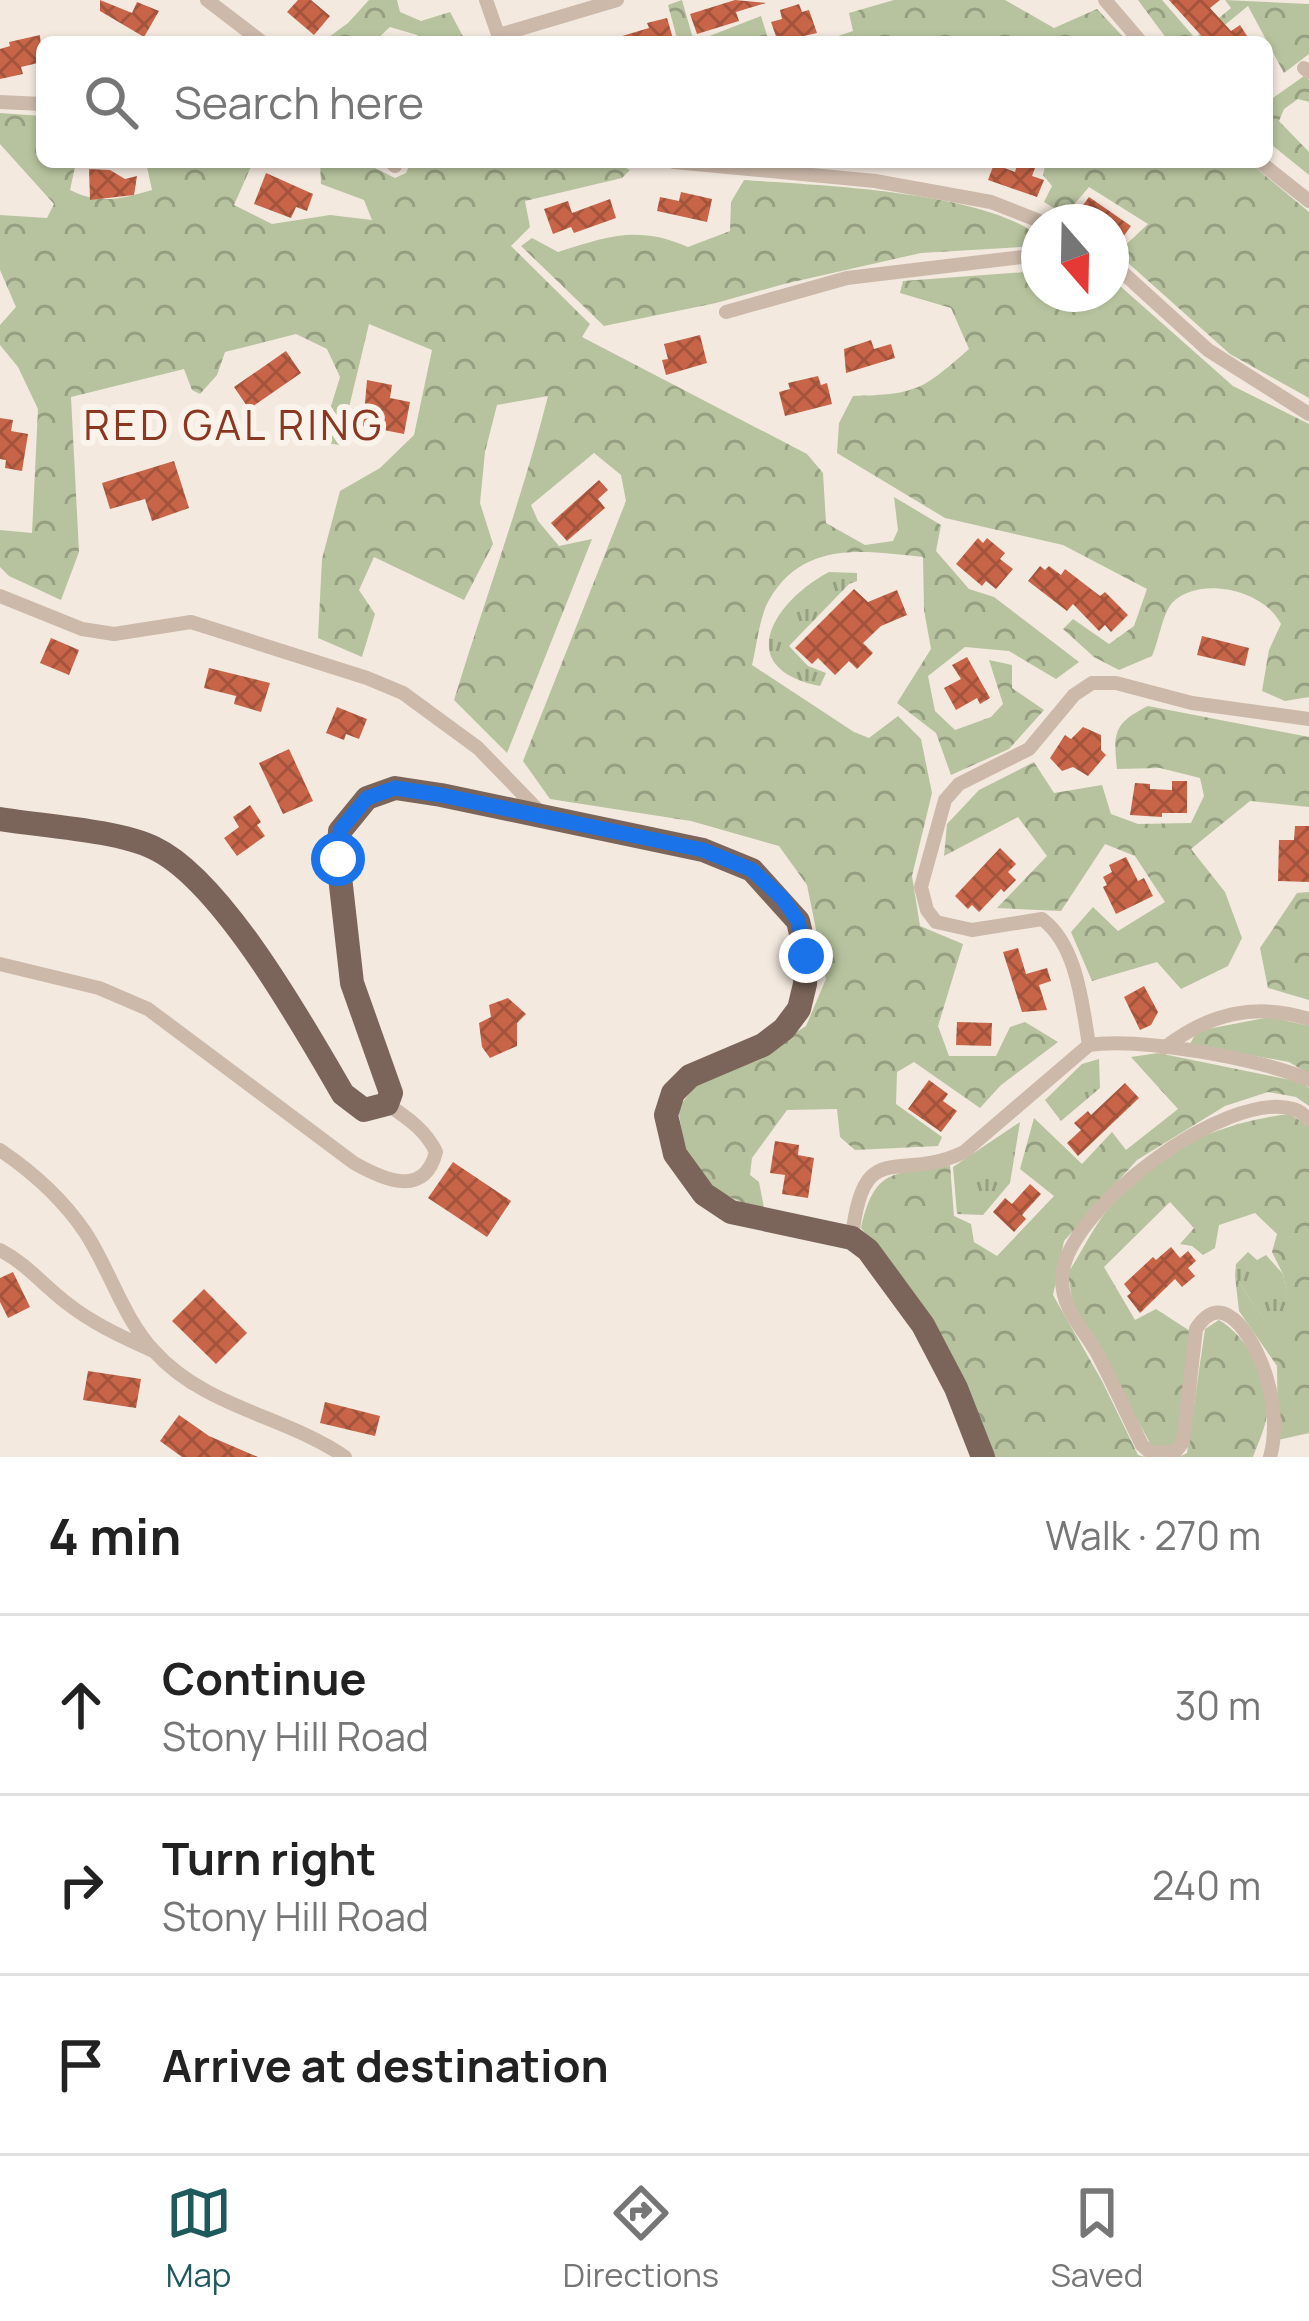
<!DOCTYPE html>
<html lang="en">
<head>
<meta charset="utf-8">
<style>
  body { margin:0; font-family:Manrope,sans-serif; background:#f2f2f2; color:#222 }
  .compass { position:absolute; left:1021px; top:204px; width:108px; height:108px; border-radius:50%; background:#fff; box-shadow:0 3px 9px #0004; rotate:160deg }
  .stop { position:absolute; width:36px; height:36px; margin:-27px; border:9px solid #1a73e8; border-radius:50%; background:#fff }
  .stop.end { background:#1a73e8; border-color:#fff; box-shadow:0 3px 12px #0008 }
  .list { margin:0; padding:0; list-style:none }
  h2 { display:flex; justify-content:space-between; align-items:center; height:156px; margin:0; padding:0 48px; font-size:51px }
  h2 small { font-size:39px; font-weight:400; color:#767676 }
  .list li { display:grid; grid-template-columns:78px 1fr auto; gap:36px; align-items:center; box-sizing:border-box; height:180px; padding:0 48px; border-top:3px solid #e0e0e0 }
  .list b { display:block; font-size:45px; white-space:nowrap }
  .list p { margin:0; font-size:39px; white-space:nowrap; color:#767676 }
  .list em { font-size:39px; font-style:normal; color:#767676 }
  .icon { flex:none; width:66px; height:66px; fill:none; stroke:currentColor; stroke-width:2; stroke-linecap:round; stroke-linejoin:round }
  .map { position:relative; flex:none; width:1309px; height:1457px; overflow:hidden }
  .search { position:absolute; background:#fff; box-shadow:0 3px 9px #0004; left:36px; right:36px; top:36px; height:132px; display:flex; align-items:center; gap:30px; box-sizing:border-box; padding:0 42px; border-radius:18px; color:#767676; font-size:45px }
  .sheet { height:696px; background:#fff }
  nav { display:flex; justify-content:space-around; align-items:center; box-sizing:border-box; height:168px; border-top:3px solid #e0e0e0; background:#fff; font-size:33px; color:#767676 }
  nav a { display:grid; justify-items:center; gap:6px }
  nav .on { color:#1e595c }
  .map>svg:first-child { display:block }
</style>
</head>
<body>
<div class="map">
<svg width="1309" height="1457" viewBox="0 0 1309 1457">
  <defs>
    <pattern id="grass-tufts" width="24" height="20" patternUnits="userSpaceOnUse" patternTransform="scale(3)"><rect width="24" height="20" fill="#b7c39e"/><path d="M3 7l-1-3M5 7V3M7 7l1-3M15 17l-1-3M17 17v-4M19 17l1-3" fill="none" stroke="#969f81"/></pattern>
    <pattern id="forest-crowns" width="20" height="18" patternUnits="userSpaceOnUse" patternTransform="scale(3)"><rect width="20" height="18" fill="#b7c39e"/><path d="M2 6a3 3 0 1 1 6 0M12 15a3 3 0 1 1 6 0" fill="none" stroke="#969f81"/></pattern>
    <pattern id="building-cross-hatch" width="8" height="8" patternUnits="userSpaceOnUse" patternTransform="scale(3)"><rect width="8" height="8" fill="#c86548"/><path d="M0 0l8 8M0 8l8-8" fill="none" stroke="#a3543c"/></pattern>
  </defs>
  <rect width="100%" height="100%" fill="#f3e9df"/>
  <path fill="url(#grass-tufts)" d="M829 572 857 573V581L849 584 789 646 808 666 826 673 820 686C731 668 774 601 829 572Z
    M1099 1059 1100 1088 1061 1121 1045 1100 1082 1064Z
    M1020 1122 1010 1183 983 1215 957 1214 953 1167Z
    M1248 1252 1257 1260 1266 1255 1283 1274 1296 1343 1284 1351 1235 1276 1236 1264Z"/>
  <path fill="url(#forest-crowns)" d="M369 0H397L400 12 421 21 450 12 466 42H424L417 35 390 27 374 42H322L348 23Z
    M682 0 694 42 761 16 769 42H678L668 5Z
    M894 0H1005L1054 28 1097 9 1128 42H820L853 31 849 13Z
    M1138 0H1162L1195 38 1231 8 1225 0 1309 4V54L1284 73 1248 6 1204 42H1169Z
    M1304 76 1309 80V102L1298 99 1284 109 1279 121 1309 152V175L1267 141V102Z
    M0 113 42 116V162H76L70 190C100 205 121 199 152 190L146 162H253L234 205 272 224 330 215 372 220 364 200 321 184 320 162H363L395 178 406 173 411 162 441 166 444 162H614L630 170 622 178 525 201 530 227 511 246 590 324 582 337 807 454 823 473 826 523 865 545 893 541 898 530 894 497 941 525 936 551 969 589 994 597 1079 662 1056 679 1009 651 965 647 928 676 935 711 955 730 991 717 1003 704 989 660 1012 665V688L1044 710 1009 749 951 775 936 733 897 703 931 649 924 610 923 557C863 551 804 540 769 600 759 618 757 645 752 665L854 732 869 738 898 716 921 739 932 793 912 876 920 926 963 944 938 1026 949 1056H996L1010 1027 1025 1022 1058 1042 1001 1085 980 1108 914 1062 897 1072 896 1104 942 1137 938 1146 855 1150 840 1137 837 1109 787 1110 752 1158 750 1175 759 1182 765 1213 719 1192 686 1157 678 1108 697 1084 744 1064 806 1026 826 979 807 885 779 846 691 821 550 799 523 761 626 501 621 475 594 453 531 505 538 521 559 546 592 539 507 753 454 700C485 599 522 499 548 396L497 405 485 452 480 503 493 544 464 600 374 557 359 590 375 614 362 657 318 638 322 559 340 491 380 468 414 435 432 350 369 324 340 445 320 442 340 377 327 349 296 334 225 352 217 375 200 394 192 390 184 369 71 397 79 552 61 600 9 576 0 567V530L32 533 38 409 18 367 0 345V325L16 307 0 270V215L47 218 54 204 0 144Z
    M1046 162H1249L1309 212V398L1230 354 1117 253 1148 224 1089 187 1065 215 1044 202 1052 186 1043 175Z
    M744 180C815 185 987 191 1039 237V246L921 253 784 284 716 303 604 326 521 246 532 238 558 252C608 236 638 225 688 247L730 231 731 202Z
    M1039 271V294H1111V278L1233 386 1309 424V697L1285 701 1262 691 1269 650 1281 624C1264 590 1200 575 1172 603 1162 615 1159 641 1152 656L1119 670 1094 657 1063 629 1073 619 1109 644 1134 626 1147 589 1063 545 945 518 837 453 839 423 853 396C917 394 921 391 969 349L951 308 900 293 903 281Z
    M1148 706 1309 737V807L1250 801 1191 849 1225 892 1242 938 1228 966 1181 989 1157 962 1092 981 1071 932 1093 907 1118 931 1165 902 1135 856 1105 844 1061 911 997 908 1047 856 1018 817 944 856 947 824 979 790 1034 762 1054 793 1102 785 1111 814 1138 824 1191 823 1204 796 1200 778 1160 768 1117 769C1113 732 1114 723 1148 706Z
    M1309 892V1000L1268 988 1260 948 1297 893Z
    M1270 1017 1309 1026V1074L1289 1062 1190 1044 1197 1031Z
    M1158 1053 1300 1082 1309 1088V1106L1296 1097 1268 1092 1225 1106 1137 1160 1064 1241 1053 1295 1102 1381 1138 1455 1145 1457H991L925 1313 861 1228C875 1166 894 1175 950 1165L954 1216 971 1224 974 1242 997 1256 1054 1196 1020 1169 1034 1118 1082 1164 1112 1132 1126 1150 1178 1109 1131 1057Z
    M1289 1114 1309 1126V1433L1278 1440 1277 1366 1239 1311 1235 1276 1284 1350 1295 1343 1283 1274 1272 1252 1277 1234 1255 1213 1219 1225 1215 1248 1203 1255 1192 1246 1180 1244 1194 1228 1170 1202 1104 1267 1135 1320 1156 1309 1190 1331 1182 1424 1175 1445 1154 1450 1073 1306 1068 1273C1083 1250 1096 1221 1115 1201 1163 1148 1219 1123 1289 1114Z
    M1219 1320C1247 1336 1268 1378 1267 1411 1267 1425 1258 1443 1253 1457H1179L1187 1453 1205 1329Z"/>
  <path fill="url(#building-cross-hatch)" d="M100 0 132 13 137 2 159 11 144 37 100 11Z
    M298 0H311L330 16 314 35 287 12Z
    M735 0 766 3 736 12 739 21 697 34 690 14Z
    M1169 0H1220L1210 8 1231 31 1240 25 1251 42H1207Z
    M799 4 802 12 809 10 817 33 778 42 771 22 782 19 780 10Z
    M667 18 674 42H612V39L649 28 647 23Z
    M40 35 42 62 21 67 23 74 0 79V49L10 46 9 42Z
    M1018 162 1035 168 1032 176 1044 180 1037 197 988 180 994 164 1015 172Z
    M89 169 110 170 125 179 137 176 134 195 90 200Z
    M266 173 313 194 307 211 296 207 291 218 254 204Z
    M681 192 712 199 707 222 657 211 660 197 679 201Z
    M1089 197 1131 226 1113 251 1111 222H1084L1075 216Z
    M610 199 616 218 574 233 571 227 553 234 544 209 568 201 572 213Z
    M700 335 707 363 666 375 662 360 668 359 664 344Z
    M871 340 874 349 891 344 895 358 846 373 844 349Z
    M286 351 301 373 249 409 234 387Z
    M818 376 821 385 827 383 832 404 785 416 779 392 790 389 788 383Z
    M367 380 392 385 390 398 410 402 404 434 363 426Z
    M0 418 13 420 11 431 28 434 22 471 5 468 6 460 0 459Z
    M174 461 189 508 152 521 145 499 110 509 102 483Z
    M599 480 608 490 598 499 605 508 567 541 551 523Z
    M978 538 983 543 987 538 1005 553 1000 559 1013 569 996 589 986 581 982 586 956 564Z
    M1040 566 1045 570 1049 566 1061 575 1065 569 1100 596 1105 592 1128 615 1111 632 1105 625 1099 631 1073 604 1067 611 1028 581Z
    M854 589 868 602 897 590 907 615 881 626 863 643 873 653 857 669 849 661 835 675 818 658 812 664 795 648Z
    M1202 636 1249 648 1245 666 1197 655Z
    M51 638 79 650 69 675 40 663Z
    M967 657 990 698 980 704 977 698 956 710 944 688 961 679 952 665Z
    M209 668 270 683 261 712 234 704 236 696 204 688Z
    M337 707 367 719 359 739 346 734 344 740 326 733Z
    M1083 727 1101 735V750L1106 755 1088 776 1073 767 1062 771 1050 758 1065 735 1071 739Z
    M289 749 313 801 283 814 259 763Z
    M1172 781H1187V813H1162V817L1130 815 1135 783 1150 784V789L1172 790Z
    M250 805 261 822 257 825 265 836 237 856 224 838 239 827 233 817Z
    M1295 826H1309V882L1278 881 1279 840H1294Z
    M1000 848 1016 864 1008 872 1016 880 1004 892 1001 889 979 912 972 905 968 909 955 896Z
    M1126 857 1138 881 1144 878 1153 896 1116 914 1103 887 1107 885 1103 877 1112 872 1109 865Z
    M1018 948 1026 974 1047 968 1051 981 1039 985 1047 1010 1022 1012 1003 952Z
    M1144 986 1158 1012 1151 1025 1140 1030 1124 997Z
    M508 998 526 1014 517 1023V1046L490 1058 482 1047 479 1023 491 1017 489 1005Z
    M957 1022 992 1023 991 1046 956 1045Z
    M929 1080 948 1094 943 1101 957 1111 941 1132 908 1109Z
    M1125 1083 1139 1098 1078 1156 1067 1143 1081 1130 1074 1123 1088 1111 1091 1115Z
    M775 1141 799 1145 798 1155 814 1158 808 1198 782 1194 785 1175 770 1173Z
    M453 1162 511 1201 487 1237 428 1198Z
    M1030 1184 1041 1194 1022 1215 1026 1219 1014 1232 993 1212 1005 1198 1012 1204Z
    M1171 1247 1180 1258 1188 1251 1196 1261 1188 1268 1195 1276 1182 1287 1175 1279 1140 1313 1127 1296 1131 1293 1124 1284 1153 1257 1156 1260Z
    M13 1272 30 1307 8 1318 0 1302V1278Z
    M204 1289 247 1333 216 1364 172 1321Z
    M88 1371 141 1379 136 1408 83 1400Z
    M325 1402 380 1416 375 1436 320 1423Z
    M179 1415 209 1436 258 1457H182L160 1441Z"/>
  <g fill="none" stroke-linecap="round" stroke-linejoin="round">
    <path stroke="#ccb9aa" stroke-width="14" d="M207 0 262 42
      M486 0 500 40
      M1105 0 1141 42
      M499 35 617 0
      M1304 68 1309 72
      M0 102 42 104
      M391 162 395 166
      M674 162 875 181 991 202 1042 222
      M1260 162 1309 201
      M1111 262 1208 350 1309 414
      M726 312 847 278 1039 255
      M0 596 82 629 114 634 191 622 367 678 403 693 478 748 539 811
      M0 964 99 988 148 1009 354 1163C384 1180 424 1198 436 1152 426 1130 406 1117 387 1104
      M1089 1045C1082 1003 1077 945 1042 919L972 930 936 922 927 910 921 887 945 800 959 784 1029 749 1074 695 1092 683H1116L1192 703 1309 719
      M1164 1048C1208 1014 1254 1002 1309 1019
      M0 1150C34 1173 62 1198 85 1232 110 1270 123 1318 154 1351 205 1408 286 1416 345 1457
      M852 1238C863 1134 898 1184 964 1152L1089 1045C1139 1037 1263 1059 1309 1080
      M0 1250C27 1264 44 1286 68 1304 95 1325 123 1337 153 1351
      M1270 1457C1277 1433 1274 1403 1267 1379 1259 1350 1226 1281 1196 1329L1183 1442 1176 1451 1151 1453 1142 1445C1127 1415 1113 1383 1097 1353 1083 1328 1062 1310 1062 1279 1063 1211 1226 1089 1293 1109 1299 1110 1304 1115 1309 1119"/>
    <path stroke="#7b655b" stroke-width="24" d="M0 819C43 826 117 830 154 848 222 880 304 1027 343 1094L364 1110 387 1104 391 1093 352 983 338 859 340 831 367 798 395 788 441 795 703 850 752 870 798 921 806 955 805 984 799 1009 784 1029 763 1045 690 1076 673 1093 666 1115 675 1154 704 1194 731 1212 852 1238 868 1250 923 1325 956 1388 983 1457"/>
  </g>
  <g fill="none" stroke-linecap="round" stroke-linejoin="round">
    <path stroke="#1a73e8" stroke-width="15" d="M338 859 340 830 367 798 395 788 441 795 703 850 752 870 783 899 798 921 806 956"/>
  </g>
  <g text-anchor="middle" dominant-baseline="central" stroke-width="12" stroke-linejoin="round" paint-order="stroke">
    <g font-size="42" letter-spacing="3" fill="#8a3821" stroke="#faf3eb">
      <text x="234" y="424">RED GAL RING</text>
    </g>
  </g>
</svg>
<svg class="compass" viewBox="-18 -18 36 36"><path d="M0-13l5 13h-10z" fill="#e53935"/><path d="M0 13l5-13h-10z" fill="#767676"/></svg>
<div class="stop" style="left:338px;top:859px"></div>
<div class="stop end" style="left:806px;top:956px"></div>
<div class="search"><svg class="icon" aria-label="search" viewBox="0 0 24 24"><circle cx="10" cy="10" r="6"/><path d="M15 15l6 6"/></svg>Search here</div>
</div>
<section class="sheet">
<h2>4 min<small>Walk · 270 m</small></h2>
<ul class="list">
<li><svg class="icon" aria-label="ahead" viewBox="0 0 24 24"><path d="M12 20V5M6 11l6-6 6 6"/></svg><div><b>Continue</b><p>Stony Hill Road</p></div><em>30 m</em></li>
<li><svg class="icon" aria-label="right" viewBox="0 0 24 24"><path d="M7 20v-9h11M14 6l5 5-5 5"/></svg><div><b>Turn right</b><p>Stony Hill Road</p></div><em>240 m</em></li>
<li><svg class="icon" aria-label="arrive" viewBox="0 0 24 24"><path d="M6 21V4h12l-3 4 3 4H6"/></svg><div><b>Arrive at destination</b></div></li>
</ul>
</section>
<nav>
<a class="on"><svg class="icon" aria-label="map" viewBox="0 0 24 24"><path d="M3 6l6-2 6 2 6-2v14l-6 2-6-2-6 2zM9 4v14M15 6v14"/></svg>Map</a>
<a><svg class="icon" aria-label="directions" viewBox="0 0 24 24"><path d="M12 3l9 9-9 9-9-9zM9 14v-3h6M13 9l2 2-2 2"/></svg>Directions</a>
<a><svg class="icon" aria-label="saved" viewBox="0 0 24 24"><path d="M7 4h10v16l-5-4-5 4z"/></svg>Saved</a>
</nav>
</body>
</html>
